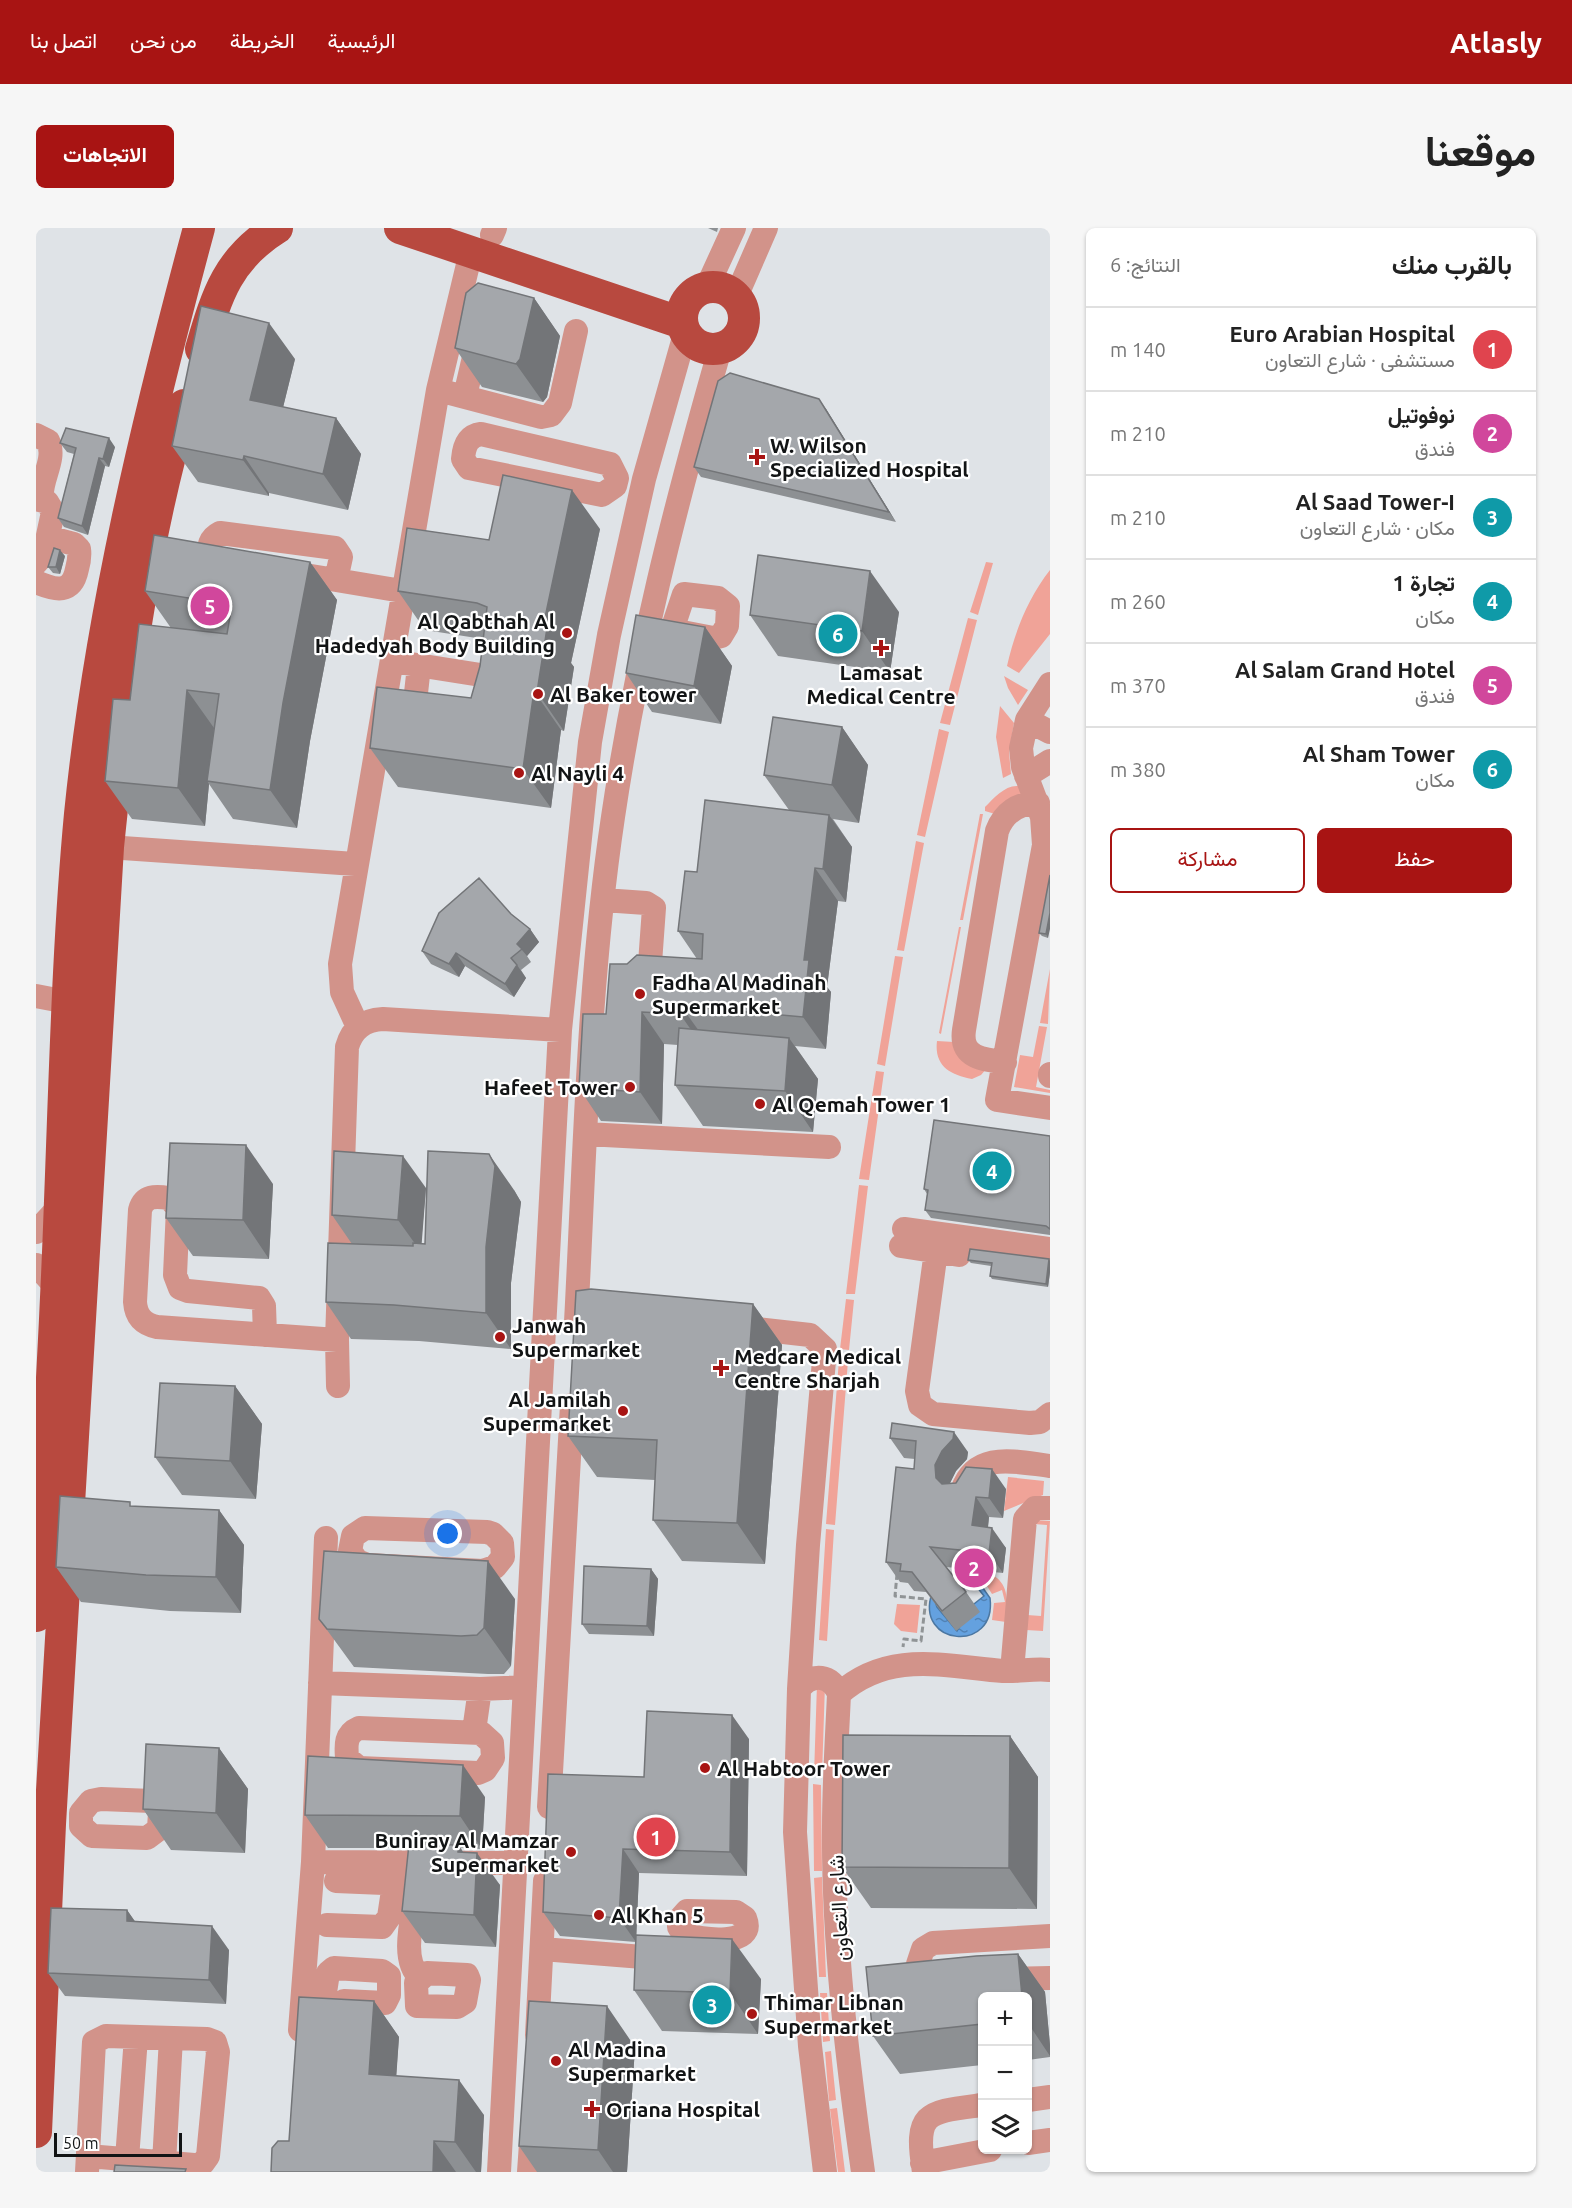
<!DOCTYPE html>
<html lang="ar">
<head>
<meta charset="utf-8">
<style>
  body { margin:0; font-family:Ubuntu,Vazirmatn,sans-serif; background:#f6f6f6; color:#222; direction:rtl }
  .controls { position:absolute; right:18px; bottom:18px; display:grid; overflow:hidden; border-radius:9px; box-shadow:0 2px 4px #0004 }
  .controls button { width:54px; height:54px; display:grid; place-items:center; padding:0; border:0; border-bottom:2px solid #e0e0e0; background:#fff; color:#222; font:30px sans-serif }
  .scale { position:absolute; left:18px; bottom:15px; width:128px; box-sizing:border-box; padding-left:6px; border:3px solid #121415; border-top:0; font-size:16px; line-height:21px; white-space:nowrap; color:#121415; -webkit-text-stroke:4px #fff; paint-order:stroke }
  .you { position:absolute; left:412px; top:1306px; width:21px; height:21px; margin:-15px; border:4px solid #fff; border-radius:50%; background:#1a73e8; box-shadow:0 0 0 9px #1a73e833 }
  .badge { display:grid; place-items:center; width:39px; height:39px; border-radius:50%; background:#a81413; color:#fff; font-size:20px; font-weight:700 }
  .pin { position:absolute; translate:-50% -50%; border:3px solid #fff; box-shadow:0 2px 6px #0006 }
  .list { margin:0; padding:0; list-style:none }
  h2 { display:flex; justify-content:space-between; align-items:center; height:78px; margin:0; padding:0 24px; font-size:26px }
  h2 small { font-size:20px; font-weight:400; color:#767676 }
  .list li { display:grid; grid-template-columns:39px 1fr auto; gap:18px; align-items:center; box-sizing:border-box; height:84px; padding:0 24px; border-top:2px solid #e0e0e0 }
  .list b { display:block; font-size:22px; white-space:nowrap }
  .list p { margin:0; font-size:20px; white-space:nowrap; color:#767676 }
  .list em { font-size:20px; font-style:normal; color:#767676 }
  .actions { display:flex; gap:12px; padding:18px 24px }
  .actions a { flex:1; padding:14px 0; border:2px solid #a81413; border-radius:9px; text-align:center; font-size:21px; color:#a81413 }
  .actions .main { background:#a81413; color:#fff }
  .icon { flex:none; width:33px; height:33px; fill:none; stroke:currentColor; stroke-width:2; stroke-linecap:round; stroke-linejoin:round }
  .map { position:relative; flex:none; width:1014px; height:1944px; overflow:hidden; direction:ltr; border-radius:9px }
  header { display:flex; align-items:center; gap:36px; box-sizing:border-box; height:84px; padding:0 30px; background:#a81413; color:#fff }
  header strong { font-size:28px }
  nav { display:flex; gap:33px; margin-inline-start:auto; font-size:21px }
  .intro { display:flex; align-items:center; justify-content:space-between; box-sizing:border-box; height:144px; padding:0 36px }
  h1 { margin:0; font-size:42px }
  .button { padding:15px 27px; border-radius:9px; background:#a81413; color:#fff; font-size:21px; font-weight:700 }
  main { display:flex; gap:36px; padding:0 36px }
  aside { flex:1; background:#fff; border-radius:9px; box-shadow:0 2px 4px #0004 }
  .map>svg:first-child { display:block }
</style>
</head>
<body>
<header>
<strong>Atlasly</strong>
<nav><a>الرئيسية</a><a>الخريطة</a><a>من نحن</a><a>اتصل بنا</a></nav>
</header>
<div class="intro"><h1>موقعنا</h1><a class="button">الاتجاهات</a></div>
<main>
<aside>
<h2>بالقرب منك<small>النتائج: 6</small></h2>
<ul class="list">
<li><span class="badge" style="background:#e0444e">1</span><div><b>Euro Arabian Hospital</b><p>مستشفى · شارع التعاون</p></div><em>140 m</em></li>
<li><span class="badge" style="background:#d1479c">2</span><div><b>نوفوتيل</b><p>فندق</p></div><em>210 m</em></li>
<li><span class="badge" style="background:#0f9aa8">3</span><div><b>Al Saad Tower-I</b><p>مكان · شارع التعاون</p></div><em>210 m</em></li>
<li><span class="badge" style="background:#0f9aa8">4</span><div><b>تجارة 1</b><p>مكان</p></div><em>260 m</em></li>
<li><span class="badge" style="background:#d1479c">5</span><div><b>Al Salam Grand Hotel</b><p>فندق</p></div><em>370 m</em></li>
<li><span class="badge" style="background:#0f9aa8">6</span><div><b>Al Sham Tower</b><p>مكان</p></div><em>380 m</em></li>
</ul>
<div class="actions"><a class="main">حفظ</a><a>مشاركة</a></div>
</aside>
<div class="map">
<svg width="1014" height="1944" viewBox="0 0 1014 1944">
  <defs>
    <pattern id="water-ripples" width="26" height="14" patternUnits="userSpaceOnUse" patternTransform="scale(1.5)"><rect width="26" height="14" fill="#64a1df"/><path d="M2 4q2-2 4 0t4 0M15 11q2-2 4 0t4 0" fill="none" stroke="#5182b4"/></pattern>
  </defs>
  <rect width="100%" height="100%" fill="#dfe3e7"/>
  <path fill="#f0a398" d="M950 334 957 335 942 387 934 384Z
    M1014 342V406L983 445 971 438C979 403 992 370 1014 342Z
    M932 390 941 392 914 497 904 495Z
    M968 448 992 462 982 477 972 460Z
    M964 478 978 495 973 524 975 546 967 550 960 509Z
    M903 501 913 504 889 609 881 607Z
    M982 558 987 564 959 586 949 583V579C958 570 969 557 982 558Z
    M944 586H947L927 692H924Z
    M880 613 888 615 868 723 861 722Z
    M923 699H925L905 806 903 805Z
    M859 728 867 729 849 838 841 836Z
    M1014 741 1012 796 1004 795Z
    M1003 798 1011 799 1000 859 1014 862V865L978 859 984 827 997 829Z
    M901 813 918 814 951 840 945 847 936 851C913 847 898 837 901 813Z
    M840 843 848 844 833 952 823 951Z
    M823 957 832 958 819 1066H810Z
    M810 1071 818 1072 813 1122 804 1121Z
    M803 1132 812 1133 799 1297 790 1296Z
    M972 1249 1008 1253 1007 1267 968 1283Z
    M998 1292 1014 1293 1007 1403 990 1402 991 1387 1005 1388 1011 1297 998 1296Z
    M790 1301 798 1302 791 1413 783 1412Z
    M952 1344C975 1356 971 1372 970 1394L956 1392 958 1375 969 1374 966 1362 956 1366 946 1350Z
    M861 1376 884 1377 881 1405 865 1403 858 1396Z
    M781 1456H789L786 1547H778Z
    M777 1556 785 1557 786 1643H778Z
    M786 1649 790 1749H783L778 1650Z
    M784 1765H791L794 1813 787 1814Z
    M795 1823 800 1872 793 1873 789 1824Z
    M801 1880 809 1944H802L794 1881Z"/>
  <path fill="url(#water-ripples)" stroke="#4b77a2" stroke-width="1.5" d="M910 1345 942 1353 954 1370C961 1426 878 1418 896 1365L901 1379 921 1403 938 1376 948 1368 937 1354 927 1362Z"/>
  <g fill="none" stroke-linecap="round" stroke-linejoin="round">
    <path stroke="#909496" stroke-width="3" stroke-dasharray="6 3" stroke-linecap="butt" d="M861 1346 859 1368 890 1371 885 1413 868 1411 867 1419"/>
    <path stroke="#d2938a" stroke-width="24" d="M456 7 459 0
      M671 59 698 0
      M700 69 730 0
      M402 162 505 189 515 187 524 175 540 103
      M429 168 442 112
      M445 206 574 236 581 250 579 258 566 267 433 240 427 231C428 219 431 208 445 206Z
      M0 207 12 213C21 232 3 252 6 272
      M0 271 11 274 17 284 8 326 0 335
      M184 305 299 320 305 329 300 352 180 333 175 329C171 319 174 310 184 305Z
      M300 352 366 363
      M0 354C20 363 36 366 41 341 43 334 44 328 43 321L38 316 12 309
      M636 402 648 366 682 370 692 378 691 398 685 408 677 410 646 404
      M356 433 451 448 458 455V468
      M383 438 379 474 384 482 394 486
      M1014 456 991 492 985 520 987 539 1006 589 1008 617 961 872 1014 880
      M991 492 1014 504
      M990 548 1014 533
      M72 619 319 636
      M567 672 610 675 618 680 613 749 611 754 607 755
      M0 768 31 774
      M322 799 306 764 304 736 402 162 435 24
      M969 834C948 832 924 830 928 802L961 603C968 584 982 575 1002 575
      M1014 848V846
      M550 906 793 919
      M868 1001 1014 1021
      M0 1004 24 978
      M865 1018 923 1027
      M900 1023 881 1163 884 1177 897 1186 994 1195 1004 1194 1014 1186
      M0 1037 20 1059
      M540 1094C549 926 552 756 577 589 601 427 639 278 684 121
      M703 1099 774 1107 789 1121 772 1317 763 1461 759 1604 774 1818 789 1944
      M229 1107 228 1078 223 1070 152 1063 144 1060 139 1047 142 980 133 970C120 968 108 967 104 982L99 1074C100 1088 107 1096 121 1099L301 1112
      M302 1158 301 1112 311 819C316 801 328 792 347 791L524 802
      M926 1263C940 1222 980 1234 1014 1238
      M329 1300 451 1304 457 1306 466 1315 467 1329 459 1339 447 1343 331 1337 321 1333 314 1323 317 1308Z
      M976 1443 989 1291 999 1280H1014
      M284 1455 444 1461 489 1459
      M763 1461C776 1444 796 1447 803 1466 801 1511 798 1555 798 1599 797 1713 811 1830 827 1944
      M803 1466C852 1422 907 1438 967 1443 983 1444 998 1440 1014 1442
      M323 1500 445 1505 456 1515 457 1530 449 1542 442 1545 323 1540 311 1530C310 1517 309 1506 323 1500Z
      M438 1503 444 1461
      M65 1571 116 1573 124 1584 123 1601 111 1610 56 1608 45 1598V1585L55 1573Z
      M513 1579 536 1177
      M277 1634 480 1635
      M300 1653 372 1656
      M380 1665C377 1689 364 1732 384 1749
      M651 1683 700 1684 709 1690C721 1720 665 1711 649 1707L643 1699V1692Z
      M291 1697 346 1699 353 1689 358 1656
      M506 1721 632 1731
      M391 1745 431 1747 433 1752 429 1774 421 1779 381 1778 380 1755Z
      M967 1751 1014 1750
      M902 1753 890 1750 882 1736 887 1721 897 1715 1014 1708
      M288 1771 292 1745 298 1740 346 1743 353 1748V1767L349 1775 308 1773
      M264 1802 277 1634 290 1310
      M501 1807 509 1653
      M992 1872 1014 1869
      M992 1915 1014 1912
      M91 1931 100 1809
      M128 1935 135 1810
      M886 1935 954 1922
      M51 1944 58 1814 70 1808 171 1811 179 1814 182 1824 172 1928 167 1935 158 1937 52 1928
      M463 1944 524 802 554 514 573 407 608 251 649 106
      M493 1944 496 1901
      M888 1944C878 1883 891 1884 946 1877"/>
    <path stroke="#b8493f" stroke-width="32" d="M364 0 646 95
      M646 90a31 31 0 1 1 62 0a31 31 0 1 1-62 0Z
      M165 121C181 67 191 31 241 0
      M0 1388C11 1250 19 1112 24 973 29 844 32 715 44 586 64 387 111 193 163 0
      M0 1904 14 1596 72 619C87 471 106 320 148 177"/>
  </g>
  <path fill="#8d9093" d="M672 0H682L681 4Z
    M498 70 524 108 511 169 507 174 446 159 419 120Z
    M259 131 247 179 300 190 325 226 312 282 233 265V268L162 254 136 218Z
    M790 181 860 294 665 249 658 239Z
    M24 215 79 219 73 239 69 238 52 307 28 299 22 290 38 226 31 224Z
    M564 301 535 435 538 439 528 503 525 502 515 580 362 559 334 520 435 470 444 438 447 411 389 402 362 363 453 312Z
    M29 328 24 346 17 345 12 339Z
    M274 334 301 372 274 513 261 600 197 591 173 556 169 598 96 591 69 553 94 472 135 400 109 363Z
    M863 384 854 444 742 428 714 387Z
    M669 399 696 438 685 496 616 484 590 445Z
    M806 499 832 537 823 595 797 591 816 619 810 674 802 673 791 759 795 764 790 821 759 818 782 851 777 904 667 898 639 857 642 817 628 816 626 896 565 893 543 860 570 786 591 736 661 731 642 703 661 644 753 582 728 547Z
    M1014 647 1012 710 1006 708 1003 705Z
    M475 686 494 701 503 714 491 728 495 734 485 742 490 750 478 769 429 738 423 749 395 736 386 723Z
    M1014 908V1007L895 990 889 982 891 966 888 961Z
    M237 956 233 1031 157 1028 130 990Z
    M390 960 385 1015 389 1016 478 962 485 974 475 1055V1121L383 1113 315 1111 290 1074 316 1016 296 987Z
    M932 1032 1014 1033V1044L1012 1059 956 1051 954 1048 955 1038 935 1035Z
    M717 1076 746 1117 729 1336 646 1333 617 1292 619 1252 561 1249 532 1208Z
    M199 1158 226 1196 220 1271 146 1267 119 1229Z
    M856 1195 932 1224 931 1231 920 1243 914 1255 970 1261 967 1290 953 1289 952 1299 970 1320 967 1345 910 1339 930 1364 944 1384 920 1403 890 1364 878 1363 872 1355 864 1354 850 1334 878 1241 879 1231 868 1230 854 1210Z
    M183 1282 208 1317 205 1385 134 1383 45 1374 20 1339Z
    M615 1341 622 1351 618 1408 553 1406 546 1396Z
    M479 1371 475 1438 468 1446H452L318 1439 283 1391Z
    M974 1508 1002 1549 1001 1681 835 1680 806 1639Z
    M713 1511 711 1648 603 1645 600 1714 524 1708 507 1684 608 1549Z
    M183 1520 212 1561 209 1625 135 1622 107 1581Z
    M449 1569 446 1621 425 1620 427 1624 464 1657 460 1719 389 1715 366 1683 373 1620H292L269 1587Z
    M91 1682 99 1694 193 1722 190 1776 29 1768 12 1745Z
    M982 1726 1009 1764 1014 1817V1829L992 1832V1768H946V1837L864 1846 837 1808 830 1739 940 1728Z
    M725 1751 722 1806 626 1803 598 1762Z
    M338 1773 363 1809 360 1848 448 1887 445 1944H235Z
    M599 1819 591 1944H501L483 1918Z"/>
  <path fill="#737578" d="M498 70 524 108 511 169 507 174 480 136Z
    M233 95 259 131 240 208 214 172Z
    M783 171 790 181 860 294 853 284Z
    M300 190 325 226 312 282 287 246Z
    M73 210 79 219 73 239 67 231Z
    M208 228 233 265V268L207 232Z
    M63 230 69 238 52 307 46 298Z
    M536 262 564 301 535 435 538 439 528 503 501 464 507 399Z
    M24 322 29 328 24 346 20 339Z
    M274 334 301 372 274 513 261 600 234 562 247 475Z
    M834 343 863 384 854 444 826 403Z
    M669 399 696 438 685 496 658 458Z
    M151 462 178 500 171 553 173 556 169 598 142 560Z
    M498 463 525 502 515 580 487 541Z
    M806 499 832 537 823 595 796 557Z
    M793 587 816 619 810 674 787 641Z
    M779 640 802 673 791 759 795 764 790 821 767 789 768 732Z
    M1014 685V701L1012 710 1010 706Z
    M494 701 503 714 491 728 481 716Z
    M420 725 429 738 423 749 413 736Z
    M481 737 490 750 478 769 469 756Z
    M645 778 668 810 667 819 644 786Z
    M606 784 628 816 626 896 604 864Z
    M753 810 782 851 777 904 749 863Z
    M210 917 237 956 233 1031 207 992Z
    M453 926 478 962 485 974 475 1055V1121L450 1085V1019Z
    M367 928 390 960 385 1024 362 992Z
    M1013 1031 1014 1033V1044L1012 1059 1010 1056Z
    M717 1076 746 1117 729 1336 701 1295Z
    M199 1158 226 1196 220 1271 194 1233Z
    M918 1204 932 1224 931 1231 920 1243 913 1257 914 1270 900 1250 899 1237 906 1223Z
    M956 1241 970 1261 967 1290 953 1270Z
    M940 1269 953 1289 950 1317 936 1297Z
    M183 1282 208 1317 205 1385 180 1349Z
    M956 1300 970 1320 967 1345 953 1325Z
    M452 1333 479 1371 475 1438 448 1400Z
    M615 1341 622 1351 618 1408 611 1398Z
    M696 1487 713 1511 711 1648 694 1624Z
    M974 1508 1002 1549 1001 1681 973 1640Z
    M183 1520 212 1561 209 1625 180 1585Z
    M427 1537 449 1569 446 1621 424 1588Z
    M422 1617 440 1643 441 1625 464 1657 460 1719 438 1687 422 1624Z
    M587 1621 603 1645 600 1714 583 1690Z
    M91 1682 108 1706 91 1693Z
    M176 1698 193 1722 190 1776 173 1752Z
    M696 1711 725 1751 722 1806 694 1765Z
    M982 1726 1009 1764 1014 1817V1828L992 1795V1768H986Z
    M338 1773 363 1809 358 1882 333 1846Z
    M571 1778 599 1819 591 1944H577L562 1922Z
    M423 1852 448 1887 445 1944H440L419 1914Z
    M398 1913 420 1944H397Z"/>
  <path fill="#a4a7ab" stroke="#737578" stroke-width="1.5" d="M442 55 498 70 484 131 480 136 419 120 430 65Z
    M165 78 233 95 214 172 300 190 287 246 208 228 207 232 136 218Z
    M694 145 783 171 853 284 658 239 682 153Z
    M30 200 73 210 67 231 63 230 46 298 22 290 40 220 24 215Z
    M467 247 536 262 507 399 511 400 501 464 498 463 487 541 334 520 341 459 435 470 444 438 451 379 441 375 362 363 371 300 453 312Z
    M118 307 274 334 247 475 234 562 171 553 183 466 151 462 142 560 69 553 77 471 94 472 103 396 191 406 196 377 109 363Z
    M18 320 24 322 20 339H12Z
    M722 327 834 343 826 403 714 387Z
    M600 387 669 399 658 458 590 445Z
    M737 489 806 499 796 557 728 547Z
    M669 572 793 587 787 641 779 640 768 732H773L767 789 645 778 644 786 606 784 604 864 543 860 547 786H570L574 736H591L601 727 666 731 667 706 642 703 649 643 661 644Z
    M1014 647V685L1010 706 1003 705Z
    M443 650 475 686 494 701 481 716 486 721 475 730 481 737 469 756 420 725 413 736 386 723 403 685Z
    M643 800 753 810 749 863 639 857Z
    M898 892 1014 908V1001L1010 998 889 982 892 962 888 961Z
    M134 915 210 917 207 992 130 990Z
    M298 923 367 928 362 992 296 987Z
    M392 923 453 926 459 938 450 1019V1085L358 1077 290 1074 292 1015 377 1018V1015L389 1016Z
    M934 1021 1013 1031 1010 1056 954 1048 956 1035 932 1032Z
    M555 1061 717 1076 701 1295 617 1292 621 1212 532 1208 540 1063Z
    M124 1155 199 1158 194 1233 119 1229Z
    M856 1195 918 1204 917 1211 906 1223 899 1237 900 1250 906 1256 920 1255 930 1239 956 1241 953 1270 940 1269 936 1297 956 1300 953 1325 894 1319 930 1364 906 1383 876 1344 864 1343 865 1336 850 1334 860 1239 878 1241 880 1213 854 1210Z
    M24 1268 94 1274V1278L183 1282 180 1349 110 1347 20 1339Z
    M288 1323 452 1333 448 1400 441 1407 425 1408 291 1401 283 1391Z
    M548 1338 615 1341 611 1398 546 1396Z
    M611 1483 696 1487 694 1624 587 1621 583 1690 507 1684 512 1546 608 1549Z
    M807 1507 974 1508 973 1640 806 1639Z
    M110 1516 183 1520 180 1585 107 1581Z
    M272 1528 427 1537 424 1588 269 1587Z
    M373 1616 422 1617V1624L441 1625 438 1687 366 1683Z
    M15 1680 91 1682V1693L176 1698 173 1752 12 1745Z
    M600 1707 696 1711 694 1765 598 1762Z
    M982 1726 986 1768H946V1796L837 1808 830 1739 940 1728Z
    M263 1769 338 1773 333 1846 423 1852 419 1914 398 1913 397 1944H235L236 1920 242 1913H253Z
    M493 1773 571 1778 562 1922 483 1918Z
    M79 1937 150 1941 149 1944H78Z"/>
  <g fill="#a81413" stroke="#fff" stroke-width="2">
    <path d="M718 220h6v6h6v6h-6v6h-6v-6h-6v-6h6z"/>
    <circle cx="531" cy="405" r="6"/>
    <path d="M842 411h6v6h6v6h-6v6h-6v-6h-6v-6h6z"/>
    <circle cx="502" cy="466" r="6"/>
    <circle cx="483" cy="545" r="6"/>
    <circle cx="604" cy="766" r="6"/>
    <circle cx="594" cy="859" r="6"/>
    <circle cx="724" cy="876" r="6"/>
    <circle cx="464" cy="1109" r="6"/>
    <path d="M682 1131h6v6h6v6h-6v6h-6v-6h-6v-6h6z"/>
    <circle cx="587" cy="1183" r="6"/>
    <circle cx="669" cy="1540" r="6"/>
    <circle cx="535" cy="1624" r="6"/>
    <circle cx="563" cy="1687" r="6"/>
    <circle cx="716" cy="1786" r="6"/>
    <circle cx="520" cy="1833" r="6"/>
    <path d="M553 1872h6v6h6v6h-6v6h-6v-6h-6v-6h6z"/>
  </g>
  <g text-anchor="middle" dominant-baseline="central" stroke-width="4.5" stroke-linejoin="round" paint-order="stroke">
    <g font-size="21" font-weight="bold" fill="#121415" stroke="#fff" text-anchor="start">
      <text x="734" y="217">W. Wilson<tspan x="734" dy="24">Specialized Hospital</tspan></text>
      <text x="519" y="393" text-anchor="end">Al Qabthah Al<tspan x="519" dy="24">Hadedyah Body Building</tspan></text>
      <text x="845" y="444" text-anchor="middle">Lamasat<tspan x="845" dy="24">Medical Centre</tspan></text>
      <text x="514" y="466">Al Baker tower</text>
      <text x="495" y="545">Al Nayli 4</text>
      <text x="616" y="754">Fadha Al Madinah<tspan x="616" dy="24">Supermarket</tspan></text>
      <text x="582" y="859" text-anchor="end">Hafeet Tower</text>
      <text x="736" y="876">Al Qemah Tower 1</text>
      <text x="476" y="1097">Janwah<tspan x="476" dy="24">Supermarket</tspan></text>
      <text x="698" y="1128">Medcare Medical<tspan x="698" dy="24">Centre Sharjah</tspan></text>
      <text x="575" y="1171" text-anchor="end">Al Jamilah<tspan x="575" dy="24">Supermarket</tspan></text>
      <text x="681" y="1540">Al Habtoor Tower</text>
      <text x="523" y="1612" text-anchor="end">Buniray Al Mamzar<tspan x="523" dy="24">Supermarket</tspan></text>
      <text x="575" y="1687">Al Khan 5</text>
      <text x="728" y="1774">Thimar Libnan<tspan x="728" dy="24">Supermarket</tspan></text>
      <text x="532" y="1821">Al Madina<tspan x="532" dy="24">Supermarket</tspan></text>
      <text x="570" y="1881">Oriana Hospital</text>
    </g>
    <g font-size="21" fill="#121415" stroke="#fff">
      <text transform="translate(802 1680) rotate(-93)">شارع التعاون</text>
    </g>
  </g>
</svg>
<div class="controls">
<button>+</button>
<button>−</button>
<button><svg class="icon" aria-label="layers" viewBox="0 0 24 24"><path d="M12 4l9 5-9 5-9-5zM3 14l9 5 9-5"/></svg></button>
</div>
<div class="scale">50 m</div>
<div class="you"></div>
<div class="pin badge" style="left:620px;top:1609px;background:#e0444e">1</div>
<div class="pin badge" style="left:938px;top:1340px;background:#d1479c">2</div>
<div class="pin badge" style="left:676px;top:1777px;background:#0f9aa8">3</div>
<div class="pin badge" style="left:956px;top:943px;background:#0f9aa8">4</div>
<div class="pin badge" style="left:174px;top:378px;background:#d1479c">5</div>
<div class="pin badge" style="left:802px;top:406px;background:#0f9aa8">6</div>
</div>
</main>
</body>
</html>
